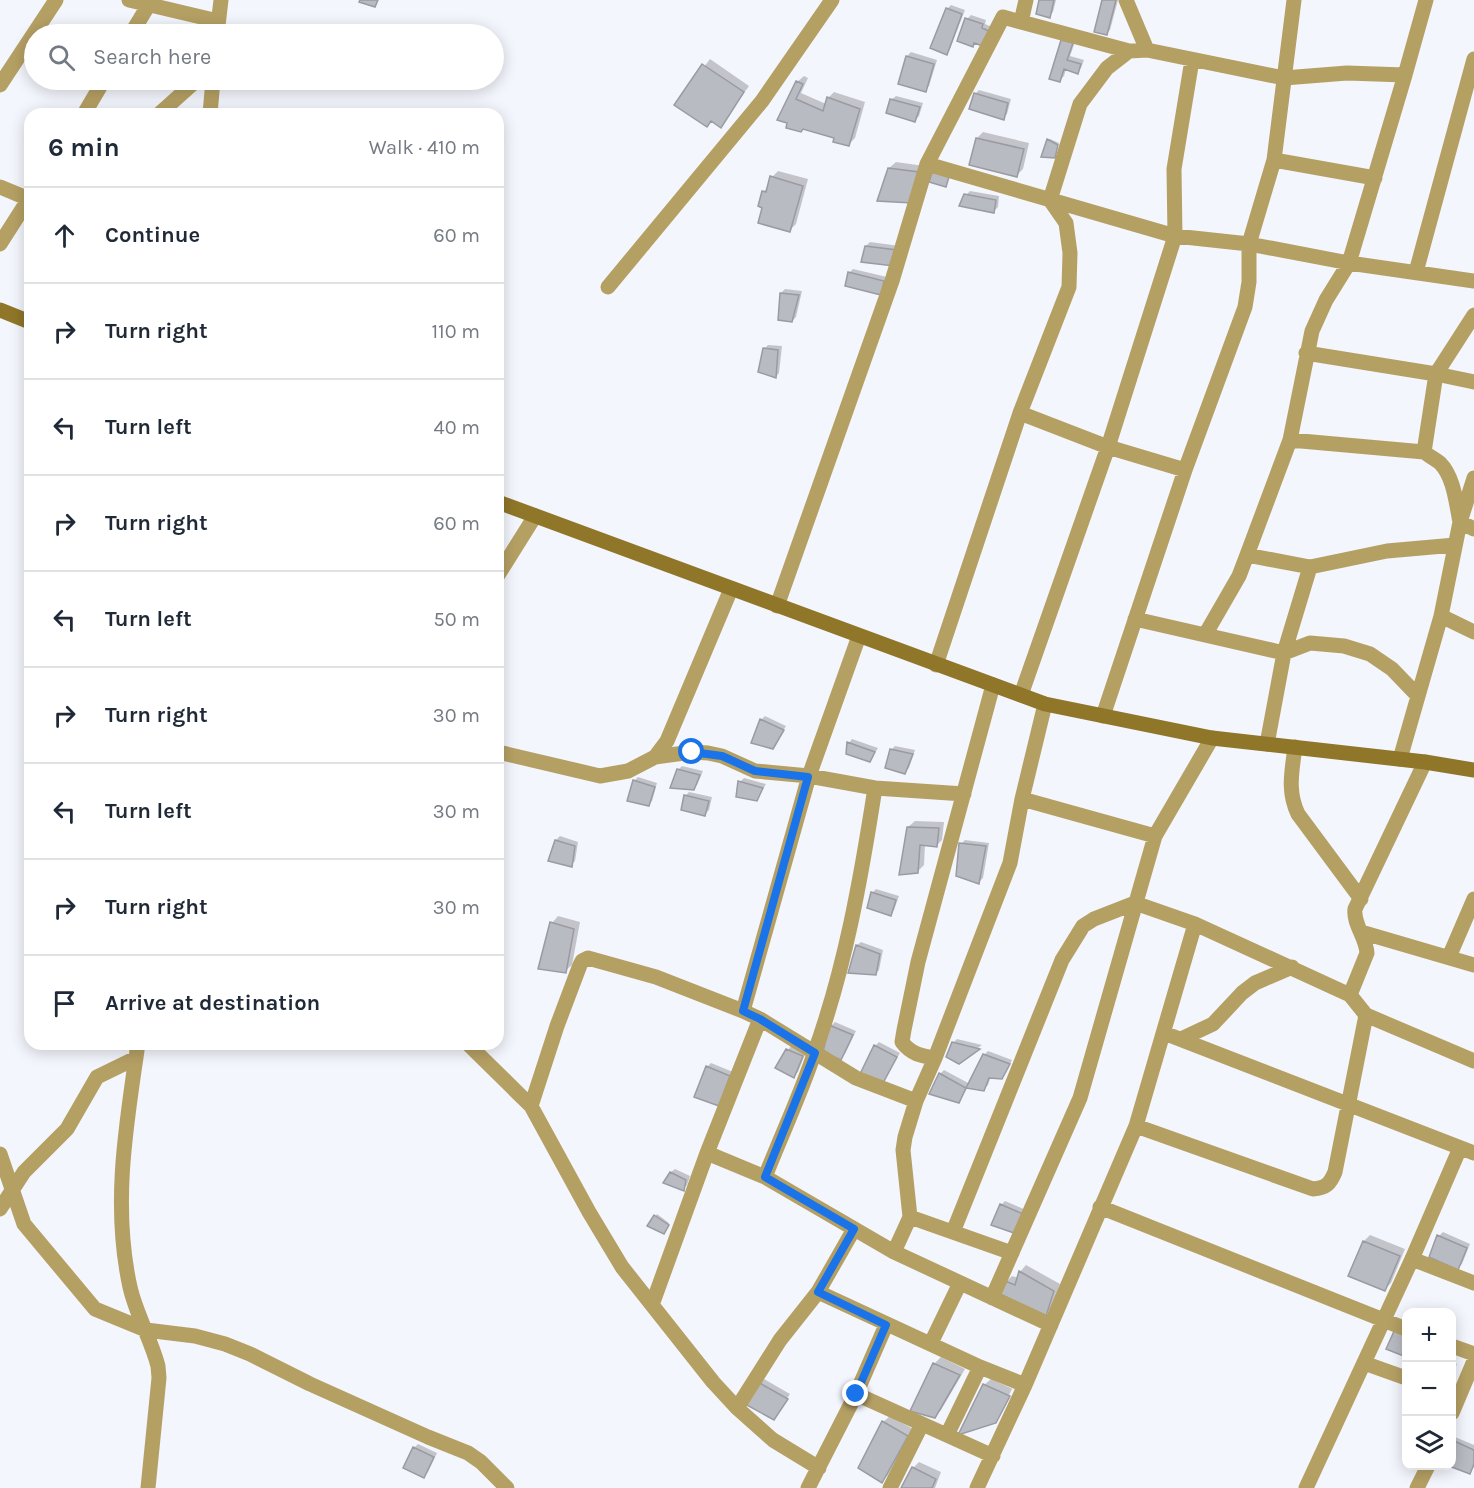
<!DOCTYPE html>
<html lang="en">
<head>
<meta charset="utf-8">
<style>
  body { margin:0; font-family:Karla,sans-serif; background:#f2f2f3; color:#1f2937 }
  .controls { position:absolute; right:18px; bottom:18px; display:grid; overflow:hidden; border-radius:12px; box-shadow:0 3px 15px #0003 }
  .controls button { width:54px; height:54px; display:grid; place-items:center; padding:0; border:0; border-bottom:2px solid #e0e1e3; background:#fff; color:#1f2937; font:30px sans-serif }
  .stop { position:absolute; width:18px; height:18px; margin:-14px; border:4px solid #1a73e8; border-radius:50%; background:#fff }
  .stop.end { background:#1a73e8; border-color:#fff; box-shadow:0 2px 6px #0008 }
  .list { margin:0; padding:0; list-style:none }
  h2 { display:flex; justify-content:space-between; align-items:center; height:78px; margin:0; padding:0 24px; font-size:26px }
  h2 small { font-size:20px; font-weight:400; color:#747a83 }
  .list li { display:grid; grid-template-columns:39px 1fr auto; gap:18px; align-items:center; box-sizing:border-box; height:96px; padding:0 24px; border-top:2px solid #e0e1e3 }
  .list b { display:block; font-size:22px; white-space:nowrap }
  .list em { font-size:20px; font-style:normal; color:#747a83 }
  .icon { flex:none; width:33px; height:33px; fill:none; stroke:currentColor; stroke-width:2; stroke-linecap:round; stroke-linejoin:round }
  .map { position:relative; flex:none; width:1474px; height:1488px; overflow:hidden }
  .search { position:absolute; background:#fff; box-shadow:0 3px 15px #0003; left:24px; top:24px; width:480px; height:66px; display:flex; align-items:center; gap:15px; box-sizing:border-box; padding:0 21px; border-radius:33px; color:#747a83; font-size:22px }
  .panel { position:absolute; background:#fff; box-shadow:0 3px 15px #0003; left:24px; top:108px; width:480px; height:942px; border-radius:18px }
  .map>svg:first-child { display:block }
</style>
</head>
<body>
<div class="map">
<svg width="1474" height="1488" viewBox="0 0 1474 1488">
  <rect width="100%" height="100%" fill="#f4f6fd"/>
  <path fill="#0003" d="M1041 0H1056L1053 12 1049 16Z
    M1103 0H1118L1110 30 1106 34Z
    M951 5 965 10 950 49 946 53 947 9Z
    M971 15 986 20 985 24 992 27 972 45 967 19Z
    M1076 39 1070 56 1084 60 1081 68 1077 72 1066 69 1064 76 1060 80 1062 40Z
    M911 52 937 60 929 86 925 90 899 83 907 56Z
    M710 59 749 86 720 126 712 120 707 126 676 105Z
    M804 76 808 78 801 93 826 104 828 98 834 92 865 102 855 138 849 144 836 136 804 128 788 127 797 82Z
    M979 90 1011 99 1007 114 1003 118 975 94Z
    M896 96 923 103 919 116 915 120 888 112 892 99Z
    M983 132 1029 143 1023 169 1017 175 977 138Z
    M1050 139 1059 143 1054 157 1048 140Z
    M896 162 924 166 911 201 889 168Z
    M778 171 808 179 796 224 790 230 764 207 763 192 769 186 772 177Z
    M970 191 999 196 998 207 994 211 966 195Z
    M870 242 900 246 893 264 866 246Z
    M853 269 887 277 880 293 849 273Z
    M785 289 802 291 796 317 792 321 781 293Z
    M768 345 782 346 779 373 776 377 764 349Z
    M765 716 786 726 773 747 761 720Z
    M852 739 878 748 870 761 849 743Z
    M895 746 915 750 909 768 905 772 891 750Z
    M682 766 703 771 697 785 693 789 678 770Z
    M638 777 657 783 652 801 648 805 634 781Z
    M744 778 766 784 757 799 740 782Z
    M689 792 712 797 709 810 705 814 685 796Z
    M915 821 944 822 942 840 936 846 925 844 924 865 917 872 908 827Z
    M560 836 578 842 575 861 571 865 556 840Z
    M965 840 989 843 983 878 979 882 961 844Z
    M876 889 899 896 894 910 890 914 872 893Z
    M558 916 580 922 572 965 565 971 552 923Z
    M861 942 883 950 879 970 875 974 850 971 857 945Z
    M835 1022 856 1031 845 1054 841 1058 831 1026Z
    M957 1039 982 1045 959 1062 953 1043Z
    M879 1042 900 1053 883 1081 875 1046Z
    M791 1046 806 1052 798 1072 794 1076 788 1050Z
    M988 1051 1012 1060 1005 1074 1001 1078 991 1076 988 1085 984 1089 968 1087 959 1101 940 1074 944 1070 970 1084 984 1055Z
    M711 1063 733 1072 722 1101 707 1067Z
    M675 1169 690 1176 687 1185 683 1189 671 1172Z
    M1005 1201 1026 1210 1017 1228 1001 1205Z
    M657 1214 669 1223 666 1231 649 1225Z
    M1443 1232 1470 1244 1462 1264 1458 1268 1439 1236Z
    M1370 1235 1405 1249 1391 1283 1385 1289 1364 1241Z
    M1026 1265 1060 1284 1052 1308 1046 1314 1006 1282 1012 1276 1019 1278 1020 1272Z
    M941 1357 965 1369 941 1410 935 1416 934 1364Z
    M1452 1362 1457 1364 1452 1375Z
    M764 1379 790 1394 777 1414 760 1383Z
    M991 1379 1015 1390 1002 1416 1015 1390 1012 1389 996 1422 984 1385Z
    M890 1416 913 1429 888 1475 882 1481 883 1422Z
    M1455 1437 1474 1445V1467L1469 1472 1452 1465V1441Z
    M418 1444 437 1453 428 1472 424 1476 414 1448Z
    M919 1462 941 1472 935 1488H903L913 1468Z"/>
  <path fill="#b9bbc2" stroke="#9a9ba2" stroke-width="1.5" d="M360 0H378L375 7 359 2Z
    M1039 0H1054L1050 18 1036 14Z
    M1102 0H1116L1107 35 1094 32Z
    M946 8 962 14 947 55 930 48Z
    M965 18 983 24 982 28 989 31 983 46 974 43 973 47 957 41Z
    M1061 40 1073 43 1067 60 1081 64 1078 74 1064 69 1060 82 1049 79Z
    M906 56 934 64 926 92 898 84Z
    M702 64 744 92 721 128 711 121 707 127 674 105Z
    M796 81 803 84 796 99 823 111 827 97 860 109 849 146 833 142 834 138 803 129 801 132 786 128 787 123 777 120Z
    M974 93 1008 103 1004 120 969 109Z
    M890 99 920 107 915 122 886 113Z
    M976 138 1024 149 1017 177 969 165Z
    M1047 139 1058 145 1055 158 1041 157Z
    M934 166 951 170 946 187 929 182Z
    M888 168 919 172 912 203 877 201Z
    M770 176 803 186 790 232 758 223 762 208 758 206 762 191 766 192Z
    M964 194 996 200 994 213 959 206Z
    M865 246 897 250 894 266 861 262Z
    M848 272 884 281 881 295 845 286Z
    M780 293 799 295 792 322 778 320Z
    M763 348 778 350 776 378 758 372Z
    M760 719 784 730 773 749 751 743Z
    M847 742 875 752 870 762 846 754Z
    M890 749 913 754 905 774 885 768Z
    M677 769 700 775 694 790 670 788Z
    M633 780 655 787 649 806 627 801Z
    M738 781 763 788 757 801 736 797Z
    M684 795 709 801 705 816 681 810Z
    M907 827 939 828 937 847 920 845 918 873 899 875Z
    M555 840 575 846 572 867 548 861Z
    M959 843 986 846 979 884 956 876Z
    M871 892 896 900 891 916 867 908Z
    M550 922 574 929 566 973 538 969Z
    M856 945 880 954 876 975 848 973Z
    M829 1025 853 1035 841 1060 823 1052Z
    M952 1042 980 1049 959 1064 946 1057Z
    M874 1045 897 1057 883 1083 860 1074Z
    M786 1049 803 1056 794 1078 775 1068Z
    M983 1054 1010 1064 1002 1079 989 1078 984 1091 966 1088Z
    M706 1066 730 1076 719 1106 694 1097Z
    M939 1073 966 1088 959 1103 929 1094Z
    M670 1172 686 1180 684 1191 663 1183Z
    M1000 1204 1023 1214 1014 1233 991 1225Z
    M654 1215 669 1225 664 1234 647 1226Z
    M1437 1235 1467 1248 1458 1270 1429 1257Z
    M1363 1241 1400 1256 1385 1291 1348 1276Z
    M1019 1271 1054 1291 1046 1316 998 1293 1005 1281 1015 1285Z
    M1395 1329 1406 1334V1357L1386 1349Z
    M933 1363 960 1375 935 1418 910 1411Z
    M758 1382 788 1399 774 1420 745 1404Z
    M983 1384 1010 1396 996 1423 958 1435Z
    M882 1421 908 1436 882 1483 858 1468Z
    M1452 1440 1474 1450V1464L1470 1474 1449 1466H1452Z
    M413 1447 434 1457 424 1478 403 1468Z
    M912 1467 936 1479 932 1488H901Z"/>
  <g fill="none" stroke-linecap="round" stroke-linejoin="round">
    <path stroke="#b5a064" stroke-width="15" d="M129 0 218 21
      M1126 0 1147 50
      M1021 22 1129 51
      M131 34 148 6
      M217 34 221 0
      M0 85 56 0
      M84 114 104 80
      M159 114 197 80
      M210 114 213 80
      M1274 160 1375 178
      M927 164 1175 236 1249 244 1349 263 1405 75
      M0 187 29 199
      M1050 200 1080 104 1107 68 1129 51 1147 50 1284 78 1347 73 1405 75 1426 0
      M0 244 30 197
      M1416 272 1474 59
      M608 287 762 101 832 0
      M1306 353 1436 374 1474 315
      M1020 413 1108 447 1185 470
      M1290 440 1424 452 1436 374 1474 382
      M1424 452C1429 456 1435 459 1440 463 1454 477 1456 503 1460 522L1474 529
      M1247 555 1310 567 1284 653 1310 643 1344 646 1370 654 1392 669 1418 696
      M1310 567 1387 551 1455 545
      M498 575 535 516
      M777 606 892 281 927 164 1003 17 1021 22 1026 0
      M1441 616 1460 522 1474 478
      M1135 619 1205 635 1239 576 1247 555 1290 440 1312 331 1326 300 1349 263 1474 281
      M1205 635 1284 653 1267 744
      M936 665 1020 413 1069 287 1070 253 1066 223 1050 200
      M1021 695 1108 447 1175 236 1174 169 1192 60
      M1103 716 1185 470 1245 307 1249 282V244L1274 160 1294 0
      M1295 747C1292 771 1287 791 1298 814L1361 899
      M498 752 600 776 628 771 655 757 667 741 731 589
      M655 757 692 752 708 753 722 756 755 771 809 776 875 788 964 794
      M1400 759 1441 616 1474 632
      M1022 799 1155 836
      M1361 932 1474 965
      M1449 957 1474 899
      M1350 995 1367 953C1366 937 1353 924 1355 909L1425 762
      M743 1011 809 776 859 636
      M1164 1033 1474 1153
      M1181 1039 1213 1024 1242 993 1255 983 1292 967
      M138 1044C126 1125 112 1206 130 1287 136 1314 151 1339 158 1366L159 1378 148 1488
      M468 1044 531 1106 589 1212 622 1267 713 1382 737 1408 773 1440 819 1468
      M935 1058C921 1056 911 1054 902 1042L904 1030 918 962 993 685
      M531 1106 557 1026 580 965 582 961 588 958 656 977 743 1011 760 1019 856 1078 916 1101
      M1136 1126 1313 1189C1326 1188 1330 1184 1335 1172L1366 1015
      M707 1153 765 1177 894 1252 1051 1325
      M0 1154 24 1224 95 1309 146 1330 195 1336 225 1344 250 1354 310 1384 428 1437 468 1453 481 1462 507 1488
      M765 1177C781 1136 800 1096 814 1054 845 969 861 878 875 788
      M1100 1207 1406 1329
      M0 1209 24 1172 67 1129 97 1077 136 1058
      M910 1217 1012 1253
      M953 1232 1062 960 1083 926 1094 919 1135 903 1195 924 1350 995 1366 1015 1474 1061
      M894 1252 910 1217 903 1150 905 1137 916 1101 935 1058 1010 863 1022 799 1045 704
      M1412 1259 1474 1283
      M818 1292 980 1367 1025 1385
      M992 1298 1080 1098 1155 836 1212 738
      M652 1305 707 1153 760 1019
      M931 1343 960 1283
      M1452 1346 1474 1354
      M1364 1363 1406 1378
      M856 1394 993 1456
      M737 1408 780 1340 818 1292 854 1229
      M1452 1413 1474 1361
      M947 1435 980 1367
      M808 1488 856 1394 886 1325
      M890 1488 922 1424
      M977 1488 1025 1385 1136 1126 1195 924
      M1306 1488 1412 1259 1460 1148
      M1417 1488 1428 1466"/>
    <path stroke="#8f7629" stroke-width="15" d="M0 310 30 322
      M498 502 1045 704 1212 738 1425 762 1474 770"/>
  </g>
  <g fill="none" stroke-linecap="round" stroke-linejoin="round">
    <path stroke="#1a73e8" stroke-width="8" d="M692 752 722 756 755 771 808 777 743 1011 760 1019 815 1053 765 1177 854 1229 818 1292 886 1325 856 1394"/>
  </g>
</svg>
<div class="controls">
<button>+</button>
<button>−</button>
<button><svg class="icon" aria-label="layers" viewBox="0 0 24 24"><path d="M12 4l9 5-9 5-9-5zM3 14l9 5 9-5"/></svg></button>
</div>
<div class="stop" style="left:692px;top:752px"></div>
<div class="stop end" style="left:856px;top:1394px"></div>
<div class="search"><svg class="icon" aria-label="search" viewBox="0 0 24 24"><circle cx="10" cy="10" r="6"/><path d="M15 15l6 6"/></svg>Search here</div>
<section class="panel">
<h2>6 min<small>Walk · 410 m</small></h2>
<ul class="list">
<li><svg class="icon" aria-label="ahead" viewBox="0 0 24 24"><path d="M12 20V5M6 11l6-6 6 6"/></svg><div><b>Continue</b></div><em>60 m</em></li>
<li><svg class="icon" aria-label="right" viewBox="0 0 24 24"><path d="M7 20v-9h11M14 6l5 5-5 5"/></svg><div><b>Turn right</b></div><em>110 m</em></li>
<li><svg class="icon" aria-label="left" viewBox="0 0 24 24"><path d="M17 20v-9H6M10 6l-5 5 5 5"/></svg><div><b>Turn left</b></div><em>40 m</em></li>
<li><svg class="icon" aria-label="right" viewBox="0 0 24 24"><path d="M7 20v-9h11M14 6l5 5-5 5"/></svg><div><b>Turn right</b></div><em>60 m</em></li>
<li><svg class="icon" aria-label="left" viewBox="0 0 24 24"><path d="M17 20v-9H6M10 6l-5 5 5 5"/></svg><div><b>Turn left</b></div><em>50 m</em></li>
<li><svg class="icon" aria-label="right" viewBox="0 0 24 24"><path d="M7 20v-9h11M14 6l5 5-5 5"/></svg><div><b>Turn right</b></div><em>30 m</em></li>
<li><svg class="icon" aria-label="left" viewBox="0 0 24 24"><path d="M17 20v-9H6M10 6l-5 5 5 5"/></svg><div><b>Turn left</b></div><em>30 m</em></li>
<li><svg class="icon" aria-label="right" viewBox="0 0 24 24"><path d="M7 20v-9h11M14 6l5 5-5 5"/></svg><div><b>Turn right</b></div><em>30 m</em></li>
<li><svg class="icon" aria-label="arrive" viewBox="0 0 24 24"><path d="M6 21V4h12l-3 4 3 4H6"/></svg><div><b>Arrive at destination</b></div></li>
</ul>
</section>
</div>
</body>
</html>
